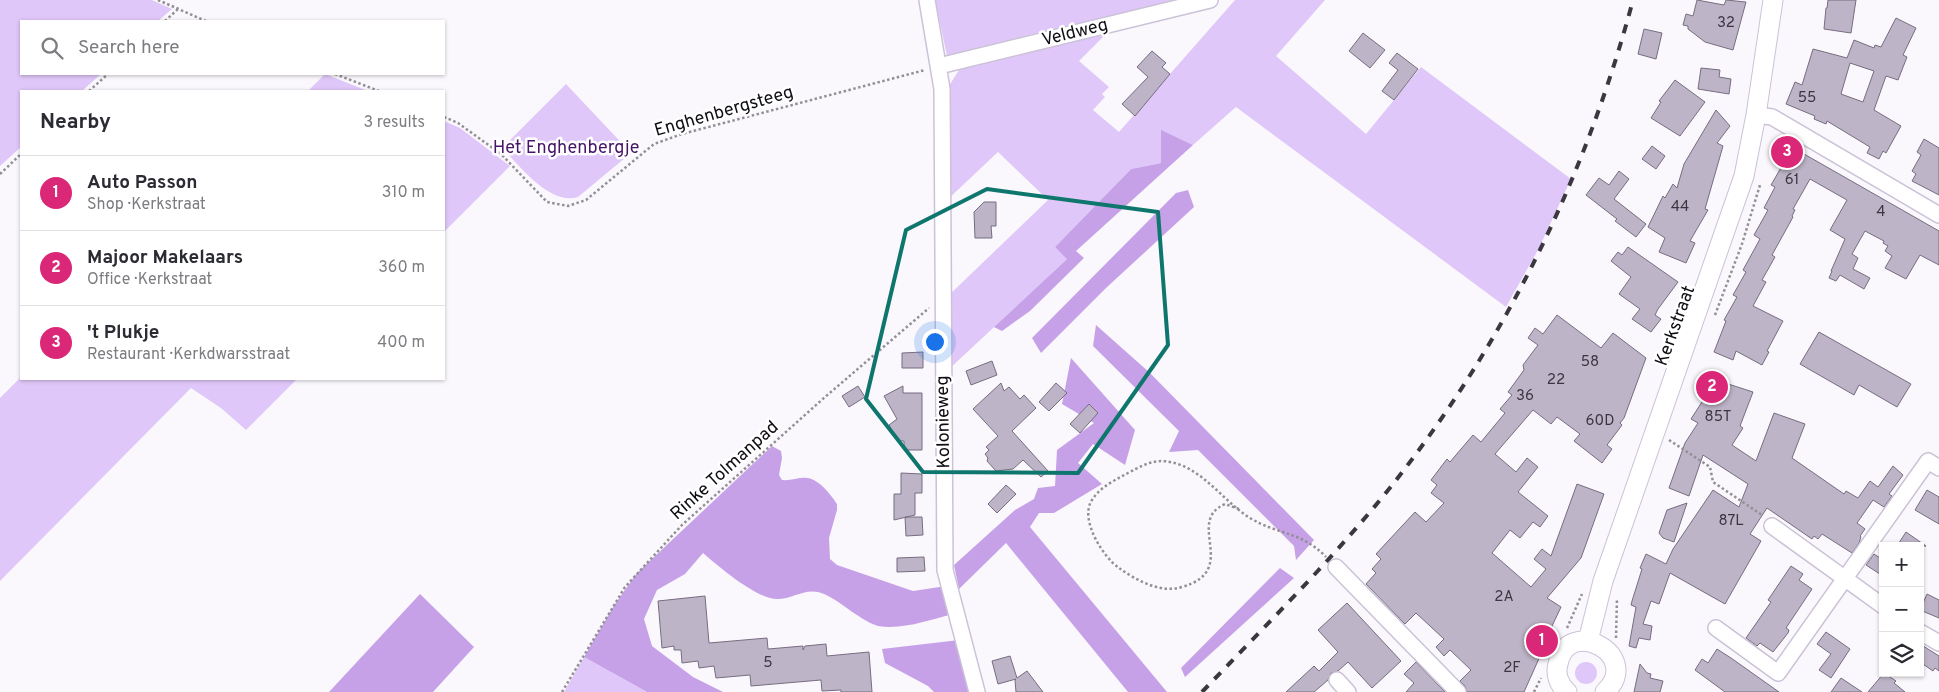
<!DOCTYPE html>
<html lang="en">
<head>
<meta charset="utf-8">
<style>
  body { margin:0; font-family:Overpass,sans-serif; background:#f2f2f3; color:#2b2b33 }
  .controls { position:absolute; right:15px; bottom:15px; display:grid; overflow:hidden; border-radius:0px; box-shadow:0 1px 4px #0004 }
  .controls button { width:45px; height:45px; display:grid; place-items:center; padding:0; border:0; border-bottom:1px solid #e1e1e2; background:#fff; color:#2b2b33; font:25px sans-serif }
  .you { position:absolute; left:934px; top:341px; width:18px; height:18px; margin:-12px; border:4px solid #fff; border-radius:50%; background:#1a73e8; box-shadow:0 0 0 8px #1a73e833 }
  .badge { display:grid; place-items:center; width:32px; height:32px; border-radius:50%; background:#db2777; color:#fff; font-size:16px; font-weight:700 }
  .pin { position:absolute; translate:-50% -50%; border:2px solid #fff; box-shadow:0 1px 5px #0006 }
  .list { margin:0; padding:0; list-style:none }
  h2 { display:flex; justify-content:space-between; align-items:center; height:65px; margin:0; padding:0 20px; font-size:21px }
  h2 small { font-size:16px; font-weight:400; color:#7c7c81 }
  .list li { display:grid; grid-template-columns:32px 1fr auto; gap:15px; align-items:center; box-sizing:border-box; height:75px; padding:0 20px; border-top:1px solid #e1e1e2 }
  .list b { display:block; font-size:19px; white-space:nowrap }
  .list p { margin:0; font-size:16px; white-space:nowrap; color:#7c7c81 }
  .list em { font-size:16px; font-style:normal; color:#7c7c81 }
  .icon { flex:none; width:28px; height:28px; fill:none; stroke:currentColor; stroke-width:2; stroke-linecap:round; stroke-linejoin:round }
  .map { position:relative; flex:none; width:1939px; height:692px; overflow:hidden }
  .search { position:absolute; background:#fff; box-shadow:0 1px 4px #0004; left:20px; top:20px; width:425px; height:55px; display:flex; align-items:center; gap:12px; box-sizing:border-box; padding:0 18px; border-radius:0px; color:#7c7c81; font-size:19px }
  .panel { position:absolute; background:#fff; box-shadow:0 1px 4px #0004; left:20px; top:90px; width:425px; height:290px; border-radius:0px }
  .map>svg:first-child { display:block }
</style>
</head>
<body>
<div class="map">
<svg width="1939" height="692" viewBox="0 0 1939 692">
  <rect width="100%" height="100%" fill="#faf8fc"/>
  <path fill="#e0c7f9" d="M0 0H152L172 9 158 21H21V74H101L82 91H21V147L0 166Z
    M935 0H1188L1049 30 947 56Z
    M1235 0H1325L1276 56 1366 134 1421 67 1571 179 1539 248 1506 307 1236 107 1193 145 1162 131 1161 163 1131 169 1055 247 1068 258 948 370 947 297 1048 200 998 152 946 201 945 92 959 70 975 62 1113 27 1079 61 1109 87 1102 94 1105 97 1093 110 1119 132Z
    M325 74 368 91H308Z
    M566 84 631 153 578 197C550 206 520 166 502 148Z
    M444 121 460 128 510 166 444 232Z
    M21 377V379H297L246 430 221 408 191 388 0 581V398Z
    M584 657 647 692H564Z
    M1575 673a11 11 0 1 1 22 0a11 11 0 1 1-22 0Z"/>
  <path fill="#c6a1e8" d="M1161 130 1193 145 1076 251 1084 258 1030 311 1002 331 994 327 1067 259 1055 247 1131 169 1161 163Z
    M1188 190 1194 207 1106 288 1041 353 1032 338 1176 193Z
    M1096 325 1150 373 1314 540 1296 560 1294 546 1198 450 1169 452 1179 431 1093 346Z
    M1071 358 1135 430 1125 465 1093 444 1078 463 1102 484 1054 513H1039L1030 527 1167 692H1128L1006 543 959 589 954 565 1015 510 1034 499 1038 488 1055 486 1057 450 1094 423 1062 404Z
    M772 446 781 451 782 458 779 475 782 480C791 481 799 477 807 478 819 479 831 495 837 504V510L829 538 830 559 837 565 913 591 946 586 953 614C929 620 903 630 878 626 871 624 863 619 857 615 844 607 833 596 818 592 803 589 792 599 777 599 757 599 719 567 703 553L685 574 657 590 644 619 652 646 693 677 723 692H647L584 657 615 604 637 573Z
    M1280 568 1294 578 1185 677 1181 668Z
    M420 594 474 647 433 692H329Z
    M959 640 973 692H934L928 686 885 663 882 649Z"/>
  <path fill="#beb4c8" stroke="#766d80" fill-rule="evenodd" d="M1697 0 1724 5 1726 0 1746 2 1733 50 1705 42 1688 29V26L1683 25 1686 14 1693 16Z
    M1828 0H1856L1851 33 1824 29 1826 8H1827Z
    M1896 18 1916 28 1903 55 1907 57 1898 80 1886 76 1874 110 1901 126 1886 153 1883 151 1879 159 1867 153 1870 147 1827 121 1826 124 1814 119 1815 116 1786 104 1795 82 1802 85 1813 49 1847 58 1854 40 1874 48 1875 45 1881 47ZM1850 63 1874 71 1863 102 1841 94Z
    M1644 29 1662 33 1656 59 1638 54Z
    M1363 33 1385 50 1370 68 1349 51Z
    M1152 51 1166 63 1162 67 1170 74 1135 116 1122 104 1148 77 1137 67Z
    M1397 53 1418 69 1394 100 1382 91 1398 70 1389 63Z
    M1701 68 1720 70 1719 77 1731 79 1729 94 1698 89Z
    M1675 80 1705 102 1680 136 1651 118 1661 102 1659 101Z
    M1716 110 1730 126 1717 143 1723 146 1705 209 1708 210 1690 241 1695 243 1686 263 1659 252 1665 238 1648 227 1663 196 1665 198 1673 184 1677 188 1684 164Z
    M1924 139 1939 148V195L1912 181 1916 174 1912 171 1921 155 1917 152Z
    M1783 142 1939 231V265L1920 255 1906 279 1885 268 1892 256 1885 251 1888 246 1883 243 1884 241 1865 231 1852 254 1858 258 1853 269 1870 278 1864 289 1840 275 1836 281 1829 278 1832 271H1831L1845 239 1830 230 1847 200 1810 179 1793 209 1795 210 1792 216 1793 217 1772 255 1775 257 1762 280 1766 282 1753 306 1783 321 1767 351 1769 352 1762 365 1736 351 1733 360 1714 352 1726 321 1724 320 1737 297 1733 295 1746 272 1743 270 1760 239 1754 235 1768 210 1764 208 1775 187 1771 185 1786 159 1777 154Z
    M1652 146 1665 156 1656 169 1642 159Z
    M1619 171 1629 179 1614 199 1646 224 1636 237 1615 221 1617 219 1586 195 1599 178 1609 185Z
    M984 202H996V226H991L992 238H975L974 212Z
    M1628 247 1678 282 1658 309 1655 315 1661 319 1651 332 1632 319 1640 309 1619 294 1631 277 1611 261 1618 252 1622 255Z
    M1557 315 1601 348 1613 333 1646 358 1624 418 1620 423 1622 425 1607 445 1612 449 1602 463 1574 441 1580 434 1557 417 1551 424 1533 410 1495 454 1516 472 1527 458 1538 467 1518 492 1548 516 1540 527 1533 522 1520 538 1510 530 1492 553 1531 587 1546 569 1534 559 1542 549 1551 556 1577 484 1604 494 1581 558 1547 598 1561 607 1552 626 1553 629 1550 642 1541 654 1524 692H1467L1465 686 1460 681 1471 670 1450 650 1444 656 1436 647 1444 639 1416 613 1405 624 1366 584 1376 573 1372 569 1381 559 1376 554 1415 512 1426 522 1444 503 1431 493 1437 485 1431 480 1447 459 1450 462 1473 435 1481 442 1505 413 1500 409 1512 395 1508 392 1524 370 1523 365 1538 345 1528 338 1535 328 1543 334Z
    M1819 332 1911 384 1897 407 1859 385 1854 395 1800 364Z
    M923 352V368H902V353Z
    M992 361 997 375 971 385 966 371Z
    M1708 373 1724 379 1722 382 1753 392 1740 426 1743 428 1732 445 1756 461 1774 413 1805 424 1792 458 1844 494 1846 491 1858 498 1870 481 1878 487 1893 466 1903 475 1889 494 1892 496 1884 507 1873 500 1857 523 1865 529 1860 536 1861 537 1859 543 1852 553 1822 534 1818 539 1814 536 1812 539 1767 508 1750 534 1761 541 1725 604 1670 573 1659 604 1651 601 1643 624 1652 626 1650 640 1639 638 1636 648 1629 646 1636 607 1631 605 1632 601 1642 569 1640 568 1646 554 1666 564 1673 549 1713 490 1739 507 1748 484 1703 455 1689 496 1669 488 1685 443 1698 423 1691 419 1709 391 1702 389Z
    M1001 383 1004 391 1009 387 1020 399 1024 395 1036 408 1012 431 1048 471 1041 477 1023 460 1013 469 996 471 987 461 988 458 985 454 989 450 986 447 998 436 973 409Z
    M1056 383 1067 393 1049 411 1039 402Z
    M858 386 865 397 849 407 842 396Z
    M903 386V393H922V450H904V441H898L889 425 897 419 884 396Z
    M1089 404 1098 413 1080 433 1070 424Z
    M901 473 922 474V493H915V515L894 520V494H901Z
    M1006 485 1016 494 997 513 988 504Z
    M1927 490 1939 497V524L1915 510Z
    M1687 503 1674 542 1663 538 1659 533 1667 510Z
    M905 517H922L923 535 906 536Z
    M1906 532 1926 546H1897Z
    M1874 554 1883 560V576L1866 565Z
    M924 557 925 571 897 572V558Z
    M1791 566 1803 574 1799 580 1812 589 1786 628 1789 630 1788 633 1773 652 1760 643 1757 646 1746 638 1771 602 1768 600Z
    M1927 594 1939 600V618L1920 610Z
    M705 596 709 643 767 638 768 649 803 646V650L805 646 826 644 827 656 869 652 872 692H841V690L822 691 821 680 751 686 750 675 716 678 714 666 699 668 698 661 682 663 681 650H674V646L662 648 658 601Z
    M1347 603 1401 661 1372 688 1348 662 1338 671 1331 673 1328 680 1314 692H1286L1314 666 1319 671 1338 652 1318 630Z
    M1826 632 1850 649 1831 678 1819 670 1831 654 1817 644Z
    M1920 644 1939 656V671L1935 668 1933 671 1920 662Z
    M1717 649 1731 658 1779 692H1725L1695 670 1702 659 1708 663Z
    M1010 656 1017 678 1027 671 1043 692H1016L1015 680 1016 679 998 684 992 661Z
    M1416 662 1445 692H1406L1414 683 1404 674Z
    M1640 664 1647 673 1651 674 1650 678 1663 681 1660 692H1634Z
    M1884 673 1896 681 1894 683 1905 692H1868Z
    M1841 678 1862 692H1831Z"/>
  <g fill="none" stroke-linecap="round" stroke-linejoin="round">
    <defs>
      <path id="minor" d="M927 0 942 89 945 570 977 692
        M939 66 1210 0
        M1756 115 1772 117 1939 215
        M1772 526 1883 606
        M1336 567 1458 692
        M1716 628 1778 673 1928 461 1939 468
        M1920 632 1939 643
        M1337 680 1348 692"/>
      <path id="major" d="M1588 641 1603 581 1744 176 1756 115 1773 0
        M1567 692C1559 685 1555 674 1558 664 1567 615 1644 655 1605 692"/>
    </defs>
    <use href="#minor" stroke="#ccc2d7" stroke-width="18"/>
    <use href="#major" stroke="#ccc2d7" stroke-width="21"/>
    <path stroke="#939095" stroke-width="2.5" stroke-dasharray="2.5 2.5" stroke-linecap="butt" d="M158 0 206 21
      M165 21 178 9
      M335 74 379 91
      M89 91 108 74
      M444 117 458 123 501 154 547 202 568 206 586 200 654 144 682 134 925 70
      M0 174 21 154
      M1715 315 1742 244 1760 185
      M1669 440 1710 467 1713 482 1762 515
      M1239 509 1225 504C1184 522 1241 570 1182 587 1161 594 1136 580 1119 568 1103 557 1079 519 1092 500 1100 487 1115 480 1128 473 1149 462 1158 457 1181 465 1208 476 1226 503 1250 518 1278 535 1301 531 1326 557
      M1567 628 1582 594
      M1616 638 1617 598
      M562 692 625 587 682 525 825 397 929 308
      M1534 692 1541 678"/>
    <use href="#minor" stroke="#fff" stroke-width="15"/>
    <use href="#major" stroke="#fff" stroke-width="19"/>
    <path stroke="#3a373e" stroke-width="4" stroke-dasharray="9 9" stroke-linecap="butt" d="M1202 692C1267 624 1334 558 1393 484 1506 341 1586 176 1633 0"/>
  </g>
  <path fill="none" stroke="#0f766e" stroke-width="4" stroke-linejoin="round" d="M987 189 1158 212 1168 345 1078 473 923 472 866 399 906 230Z"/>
  <g text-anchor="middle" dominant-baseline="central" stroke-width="5" stroke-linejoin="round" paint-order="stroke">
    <g font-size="15" fill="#3b3640">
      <text x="1726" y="23">32</text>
      <text x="1807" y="98">55</text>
      <text x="1792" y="180">61</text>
      <text x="1680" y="207">44</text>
      <text x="1881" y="212">4</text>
      <text x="1590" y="362">58</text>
      <text x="1556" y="380">22</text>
      <text x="1525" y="396">36</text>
      <text x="1718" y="417">85T</text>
      <text x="1600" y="421">60D</text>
      <text x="1731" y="521">87L</text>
      <text x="1504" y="597">2A</text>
      <text x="768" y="663">5</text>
      <text x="1512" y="668">2F</text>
    </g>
    <g font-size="18" fill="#0f0c13" stroke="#fff">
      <text transform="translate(1075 33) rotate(-14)">Veldweg</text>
      <text transform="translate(724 112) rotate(-16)">Enghenbergsteeg</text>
      <text transform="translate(1676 326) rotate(-70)">Kerkstraat</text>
      <text transform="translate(944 422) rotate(-91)">Kolonieweg</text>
      <text transform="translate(725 471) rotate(-42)">Rinke Tolmanpad</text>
    </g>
    <g font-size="18" fill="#471568" stroke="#fff">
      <text x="566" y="148">Het Enghenbergje</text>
    </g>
  </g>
</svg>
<div class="controls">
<button>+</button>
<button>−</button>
<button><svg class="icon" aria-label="layers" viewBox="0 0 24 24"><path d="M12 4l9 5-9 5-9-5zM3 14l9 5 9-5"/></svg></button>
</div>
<div class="you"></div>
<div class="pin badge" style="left:1542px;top:641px">1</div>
<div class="pin badge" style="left:1712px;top:387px">2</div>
<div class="pin badge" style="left:1787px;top:152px">3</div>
<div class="search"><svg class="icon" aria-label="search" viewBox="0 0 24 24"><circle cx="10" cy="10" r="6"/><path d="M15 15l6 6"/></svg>Search here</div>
<section class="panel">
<h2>Nearby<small>3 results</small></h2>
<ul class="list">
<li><span class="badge">1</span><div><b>Auto Passon</b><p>Shop · Kerkstraat</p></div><em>310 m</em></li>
<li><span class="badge">2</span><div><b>Majoor Makelaars</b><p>Office · Kerkstraat</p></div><em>360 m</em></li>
<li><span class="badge">3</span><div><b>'t Plukje</b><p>Restaurant · Kerkdwarsstraat</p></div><em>400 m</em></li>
</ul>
</section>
</div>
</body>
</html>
